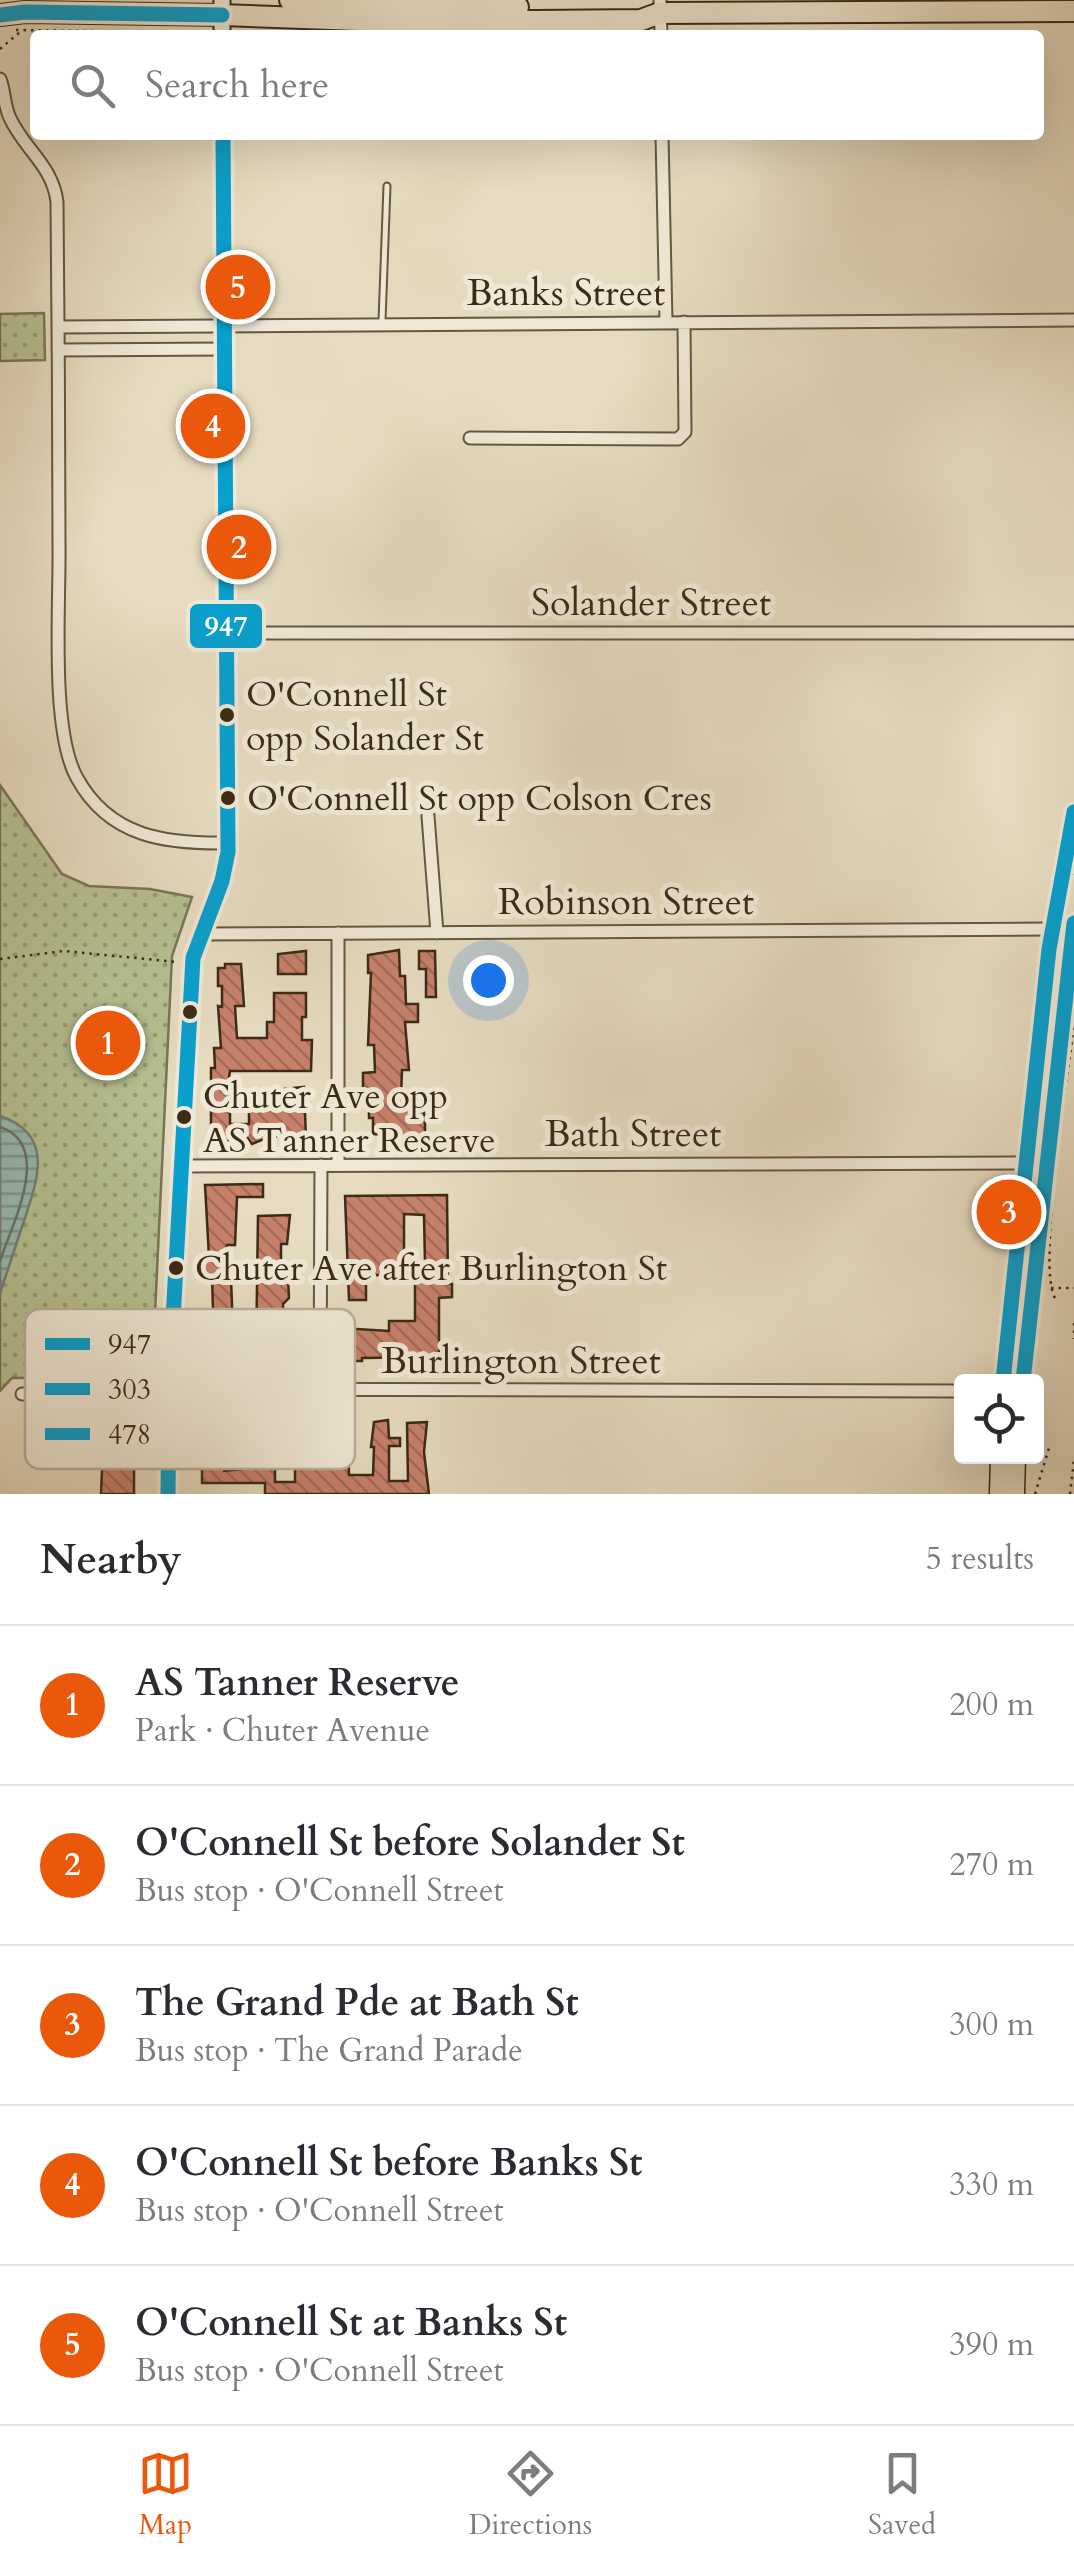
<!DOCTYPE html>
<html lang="en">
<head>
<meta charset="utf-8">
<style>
  body { margin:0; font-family:Cardo,serif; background:#f7f7f7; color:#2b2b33 }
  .controls { position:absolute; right:30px; bottom:30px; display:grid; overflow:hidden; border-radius:10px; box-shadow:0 10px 40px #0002 }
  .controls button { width:90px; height:90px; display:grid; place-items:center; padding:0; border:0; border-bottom:2px solid #e1e1e2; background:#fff; color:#2b2b33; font:50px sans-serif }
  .you { position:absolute; left:488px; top:980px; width:35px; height:35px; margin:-25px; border:8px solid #fff; border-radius:50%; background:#1a73e8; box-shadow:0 0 0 15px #1a73e833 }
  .badge { display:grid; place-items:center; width:65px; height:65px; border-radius:50%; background:#ea580c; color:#fff; font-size:32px; font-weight:700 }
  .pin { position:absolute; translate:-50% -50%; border:5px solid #fff; box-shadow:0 2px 10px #0006 }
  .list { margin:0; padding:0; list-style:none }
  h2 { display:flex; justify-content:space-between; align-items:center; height:130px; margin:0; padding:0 40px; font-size:42px }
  h2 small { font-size:32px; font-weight:400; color:#7c7c81 }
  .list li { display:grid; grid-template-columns:65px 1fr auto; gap:30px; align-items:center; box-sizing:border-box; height:160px; padding:0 40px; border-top:2px solid #e1e1e2 }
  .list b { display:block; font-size:38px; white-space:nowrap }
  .list p { margin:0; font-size:32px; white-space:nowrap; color:#7c7c81 }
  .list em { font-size:32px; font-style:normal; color:#7c7c81 }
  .icon { flex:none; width:55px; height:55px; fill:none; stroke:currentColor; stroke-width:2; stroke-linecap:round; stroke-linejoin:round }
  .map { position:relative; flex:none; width:1074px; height:1494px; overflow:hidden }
  .search { position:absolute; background:#fff; box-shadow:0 10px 40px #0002; left:30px; right:30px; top:30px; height:110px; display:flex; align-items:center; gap:25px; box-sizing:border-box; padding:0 35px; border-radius:10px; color:#7c7c81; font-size:38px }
  .sheet { height:930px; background:#fff }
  nav { display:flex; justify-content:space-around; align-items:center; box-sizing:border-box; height:140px; border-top:2px solid #e1e1e2; background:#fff; font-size:28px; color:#7c7c81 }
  nav a { display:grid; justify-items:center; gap:5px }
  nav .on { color:#ea580c }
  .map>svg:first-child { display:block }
</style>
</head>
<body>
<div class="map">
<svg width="1074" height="1494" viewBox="0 0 1074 1494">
  <defs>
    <pattern id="park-dots" width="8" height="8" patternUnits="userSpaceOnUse" patternTransform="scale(2.5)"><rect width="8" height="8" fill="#b6c091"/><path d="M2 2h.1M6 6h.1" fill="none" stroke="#959c75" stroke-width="1.8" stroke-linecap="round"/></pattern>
    <pattern id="water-rules" width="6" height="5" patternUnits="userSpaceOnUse" patternTransform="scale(2.5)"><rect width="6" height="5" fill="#96bbb3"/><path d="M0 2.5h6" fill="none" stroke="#7c9891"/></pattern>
    <pattern id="building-back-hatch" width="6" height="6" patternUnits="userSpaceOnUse" patternTransform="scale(2.5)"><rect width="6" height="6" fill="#c7816b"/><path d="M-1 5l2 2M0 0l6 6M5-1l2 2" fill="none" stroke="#a36a57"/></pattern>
  </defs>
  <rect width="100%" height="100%" fill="#e6dbc0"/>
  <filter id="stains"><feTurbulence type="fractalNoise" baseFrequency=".002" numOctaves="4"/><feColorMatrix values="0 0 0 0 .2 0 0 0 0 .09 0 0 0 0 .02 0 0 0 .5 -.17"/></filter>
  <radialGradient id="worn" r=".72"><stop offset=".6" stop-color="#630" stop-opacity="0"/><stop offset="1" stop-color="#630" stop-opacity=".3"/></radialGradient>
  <path fill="url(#park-dots)" stroke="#797654" stroke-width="2.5" d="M44 313 45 360 0 361V314Z
    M0 785 62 874 89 886 150 889 192 897 172 956 152 1376 12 1378 0 1391Z"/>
  <path fill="url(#water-rules)" stroke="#728174" stroke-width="2.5" d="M0 1116C56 1135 37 1181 23 1224 15 1247 8 1270 0 1293Z"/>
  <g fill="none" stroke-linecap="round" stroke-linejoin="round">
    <path stroke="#697364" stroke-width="2.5" d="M0 1127C54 1145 12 1224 0 1261"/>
  </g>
  <path fill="url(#building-back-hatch)" stroke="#3c2b16" stroke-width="2.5" fill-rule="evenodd" d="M399 950 400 976H405L406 1004H418V1022H405L409 1070H402L401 1097H411V1104H423L425 1123V1135H408V1138L373 1134V1118H369V1094H363V1073L375 1072 374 1045H368L371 973H368V955Z
    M306 951V974H278V954Z
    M419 951H435L436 997H426V969H419Z
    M225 964H241L244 1006H235L237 1038H267V1022H274V993H306V1017H302V1040H312L311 1071H230L227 1091H230V1124H234L235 1141 211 1142V1068H215L214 1048H221L218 1006 222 1007V986H218V968H225Z
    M304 1087 306 1138 271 1136 252 1144 237 1124H249V1111H266V1091Z
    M263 1184V1197H237L235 1245H227V1279H231L234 1355H256L258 1216 290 1215 287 1244H281V1278H288L289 1298 283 1304 284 1341 292 1342V1369L206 1366 207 1359 199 1358 203 1310H213L212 1276H202L203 1257H209L205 1185Z
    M447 1195 448 1284H452V1297L439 1298V1357L362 1358V1361H342V1328L389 1331V1321H415V1264H425L424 1215 404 1214V1273L366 1276V1300H349L345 1196Z
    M101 1411H135L140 1445H134V1494H101L104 1424H101Z
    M227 1415H238V1418L280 1416 279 1422 348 1420 349 1475H373L374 1447H371L374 1422 388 1420 389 1438H400V1446H389V1481H408L407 1423 427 1422 424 1452 429 1494H265V1483H202V1465H195V1449H201L200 1418 227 1417ZM238 1434H265L266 1445H295V1482H275V1466L224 1471 222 1437Z"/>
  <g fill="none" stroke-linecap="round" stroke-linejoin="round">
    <defs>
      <path id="lane" d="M382 321 387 186"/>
      <path id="street" d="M660 0 661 35
        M0 79C5 92 4 106 10 118 24 149 53 166 57 202 58 316 59 431 59 545 60 603 50 730 77 778 110 838 167 844 228 843
        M662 135 666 322
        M58 327 1074 320
        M58 350 225 349
        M470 438 678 439 685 432 684 322
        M227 633H1074
        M428 816 437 933
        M200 934 1052 929
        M338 1165V933
        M181 1166 1026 1163
        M320 1391 321 1165
        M22 1394 157 1395 181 1389 962 1391"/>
      <path id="secondary" d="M222 0V35
        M168 1494 169 1392 193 958 222 881 228 852 223 135"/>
      <path id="primary" d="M1003 1381 1049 949 1074 812
        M1018 1381 1055 1010 1074 884
        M999 1494 1000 1456
        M1015 1494 1016 1456"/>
      <path id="highway" d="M290 0 385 7H518
        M0 15 25 12 222 15 414 22 641 20 660 13 1074 11"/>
    </defs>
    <use href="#lane" stroke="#665740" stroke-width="9"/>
    <use href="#street" stroke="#665740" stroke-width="15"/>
    <use href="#secondary" stroke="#3c2b16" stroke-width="19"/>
    <use href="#primary" stroke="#3c2b16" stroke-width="21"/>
    <use href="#highway" stroke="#3c2b16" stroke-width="24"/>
    <path stroke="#3c2b16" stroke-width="2.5" stroke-dasharray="2.5 5" stroke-linecap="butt" d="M16 30 158 32
      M0 49 20 32
      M0 959 64 951 177 962
      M1051 1288H1074
      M1055 1298C1037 1268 1068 1072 1074 1026
      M1074 1323V1339
      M1035 1494 1049 1448
      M1070 1494 1074 1460"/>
    <use href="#lane" stroke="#efe8d6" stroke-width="5"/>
    <use href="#street" stroke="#efe8d6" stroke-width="11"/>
    <use href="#secondary" stroke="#efe8d6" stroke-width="15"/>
    <use href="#primary" stroke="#e6dbc0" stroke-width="18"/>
    <use href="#highway" stroke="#e6dbc0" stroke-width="20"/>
    <defs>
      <path id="bus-1" d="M0 15 25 12 222 15
        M168 1494 169 1392 193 958 222 881 228 852 223 135"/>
      <path id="bus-2" d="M1003 1381 1049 949 1074 812"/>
      <path id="bus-3" d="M1023 1381 1074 923"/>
    </defs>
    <use href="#bus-1" stroke="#efe8d6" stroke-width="22"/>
    <use href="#bus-2" stroke="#efe8d6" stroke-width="22"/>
    <use href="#bus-3" stroke="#efe8d6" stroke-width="22"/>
    <use href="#bus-1" stroke="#09a0ce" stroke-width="15"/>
    <use href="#bus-2" stroke="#09a0ce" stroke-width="15"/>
    <use href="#bus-3" stroke="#09a0ce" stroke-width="15"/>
  </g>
  <g fill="#3c2b16" stroke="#efe8d6" stroke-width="4">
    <circle cx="227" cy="715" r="9"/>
    <circle cx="228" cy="798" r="9"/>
    <circle cx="190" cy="1012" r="9"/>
    <circle cx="184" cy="1117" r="9"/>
    <circle cx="176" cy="1268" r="9"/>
  </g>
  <g text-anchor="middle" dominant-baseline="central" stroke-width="10" stroke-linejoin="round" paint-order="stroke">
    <g font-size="36" fill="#3c2b16" stroke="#efe8d6" text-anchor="start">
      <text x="246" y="694">O'Connell St<tspan x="246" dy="44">opp Solander St</tspan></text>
      <text x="247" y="798">O'Connell St opp Colson Cres</text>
      <text x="203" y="1096">Chuter Ave opp<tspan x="203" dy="44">AS Tanner Reserve</tspan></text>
      <text x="195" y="1268">Chuter Ave after Burlington St</text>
    </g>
    <g font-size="38" fill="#3c2b16" stroke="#efe8d6">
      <text x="566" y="293">Banks Street</text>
      <text x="651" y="603">Solander Street</text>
      <text x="626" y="902">Robinson Street</text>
      <text x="633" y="1134">Bath Street</text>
      <text x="521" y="1361">Burlington Street</text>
    </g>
  </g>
  <rect x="25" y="1309" width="330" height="160" rx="15" fill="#efe8d6" stroke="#b9af9c" stroke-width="2.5"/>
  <rect x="45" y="1338" width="45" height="12" fill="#09a0ce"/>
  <rect x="45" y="1383" width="45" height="12" fill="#09a0ce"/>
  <rect x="45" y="1428" width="45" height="12" fill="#09a0ce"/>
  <g font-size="28" fill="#3c2b16">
    <text x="108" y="1354">947</text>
    <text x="108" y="1399">303</text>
    <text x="108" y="1444">478</text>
  </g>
  <rect stroke="#efe8d6" stroke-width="4" x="188" y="602" width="76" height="48" rx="10" fill="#09a0ce"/>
  <g font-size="28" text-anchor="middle" font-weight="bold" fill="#fff">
    <text x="226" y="636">947</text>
  </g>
  <rect width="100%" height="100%" filter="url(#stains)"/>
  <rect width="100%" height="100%" fill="url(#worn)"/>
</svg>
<div class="controls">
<button><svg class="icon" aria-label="locate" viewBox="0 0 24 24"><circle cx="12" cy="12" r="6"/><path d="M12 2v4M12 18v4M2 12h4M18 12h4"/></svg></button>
</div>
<div class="you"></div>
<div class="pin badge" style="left:108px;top:1043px">1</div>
<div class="pin badge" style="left:239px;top:547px">2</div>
<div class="pin badge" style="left:1009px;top:1212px">3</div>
<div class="pin badge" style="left:213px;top:426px">4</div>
<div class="pin badge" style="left:238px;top:287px">5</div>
<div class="search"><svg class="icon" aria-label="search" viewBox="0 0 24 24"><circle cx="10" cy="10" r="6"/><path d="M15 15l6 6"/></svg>Search here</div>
</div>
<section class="sheet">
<h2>Nearby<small>5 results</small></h2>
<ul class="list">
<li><span class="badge">1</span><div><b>AS Tanner Reserve</b><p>Park · Chuter Avenue</p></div><em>200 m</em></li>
<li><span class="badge">2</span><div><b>O'Connell St before Solander St</b><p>Bus stop · O'Connell Street</p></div><em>270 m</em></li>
<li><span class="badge">3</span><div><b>The Grand Pde at Bath St</b><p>Bus stop · The Grand Parade</p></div><em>300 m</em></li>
<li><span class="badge">4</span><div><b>O'Connell St before Banks St</b><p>Bus stop · O'Connell Street</p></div><em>330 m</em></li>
<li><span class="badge">5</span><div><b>O'Connell St at Banks St</b><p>Bus stop · O'Connell Street</p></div><em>390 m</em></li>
</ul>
</section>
<nav>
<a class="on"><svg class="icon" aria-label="map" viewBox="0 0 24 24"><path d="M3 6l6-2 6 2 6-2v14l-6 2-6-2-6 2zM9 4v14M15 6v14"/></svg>Map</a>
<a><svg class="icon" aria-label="directions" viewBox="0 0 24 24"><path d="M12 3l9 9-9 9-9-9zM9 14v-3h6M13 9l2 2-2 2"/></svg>Directions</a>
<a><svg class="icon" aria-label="saved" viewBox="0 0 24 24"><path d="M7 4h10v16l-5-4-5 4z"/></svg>Saved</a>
</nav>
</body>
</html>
